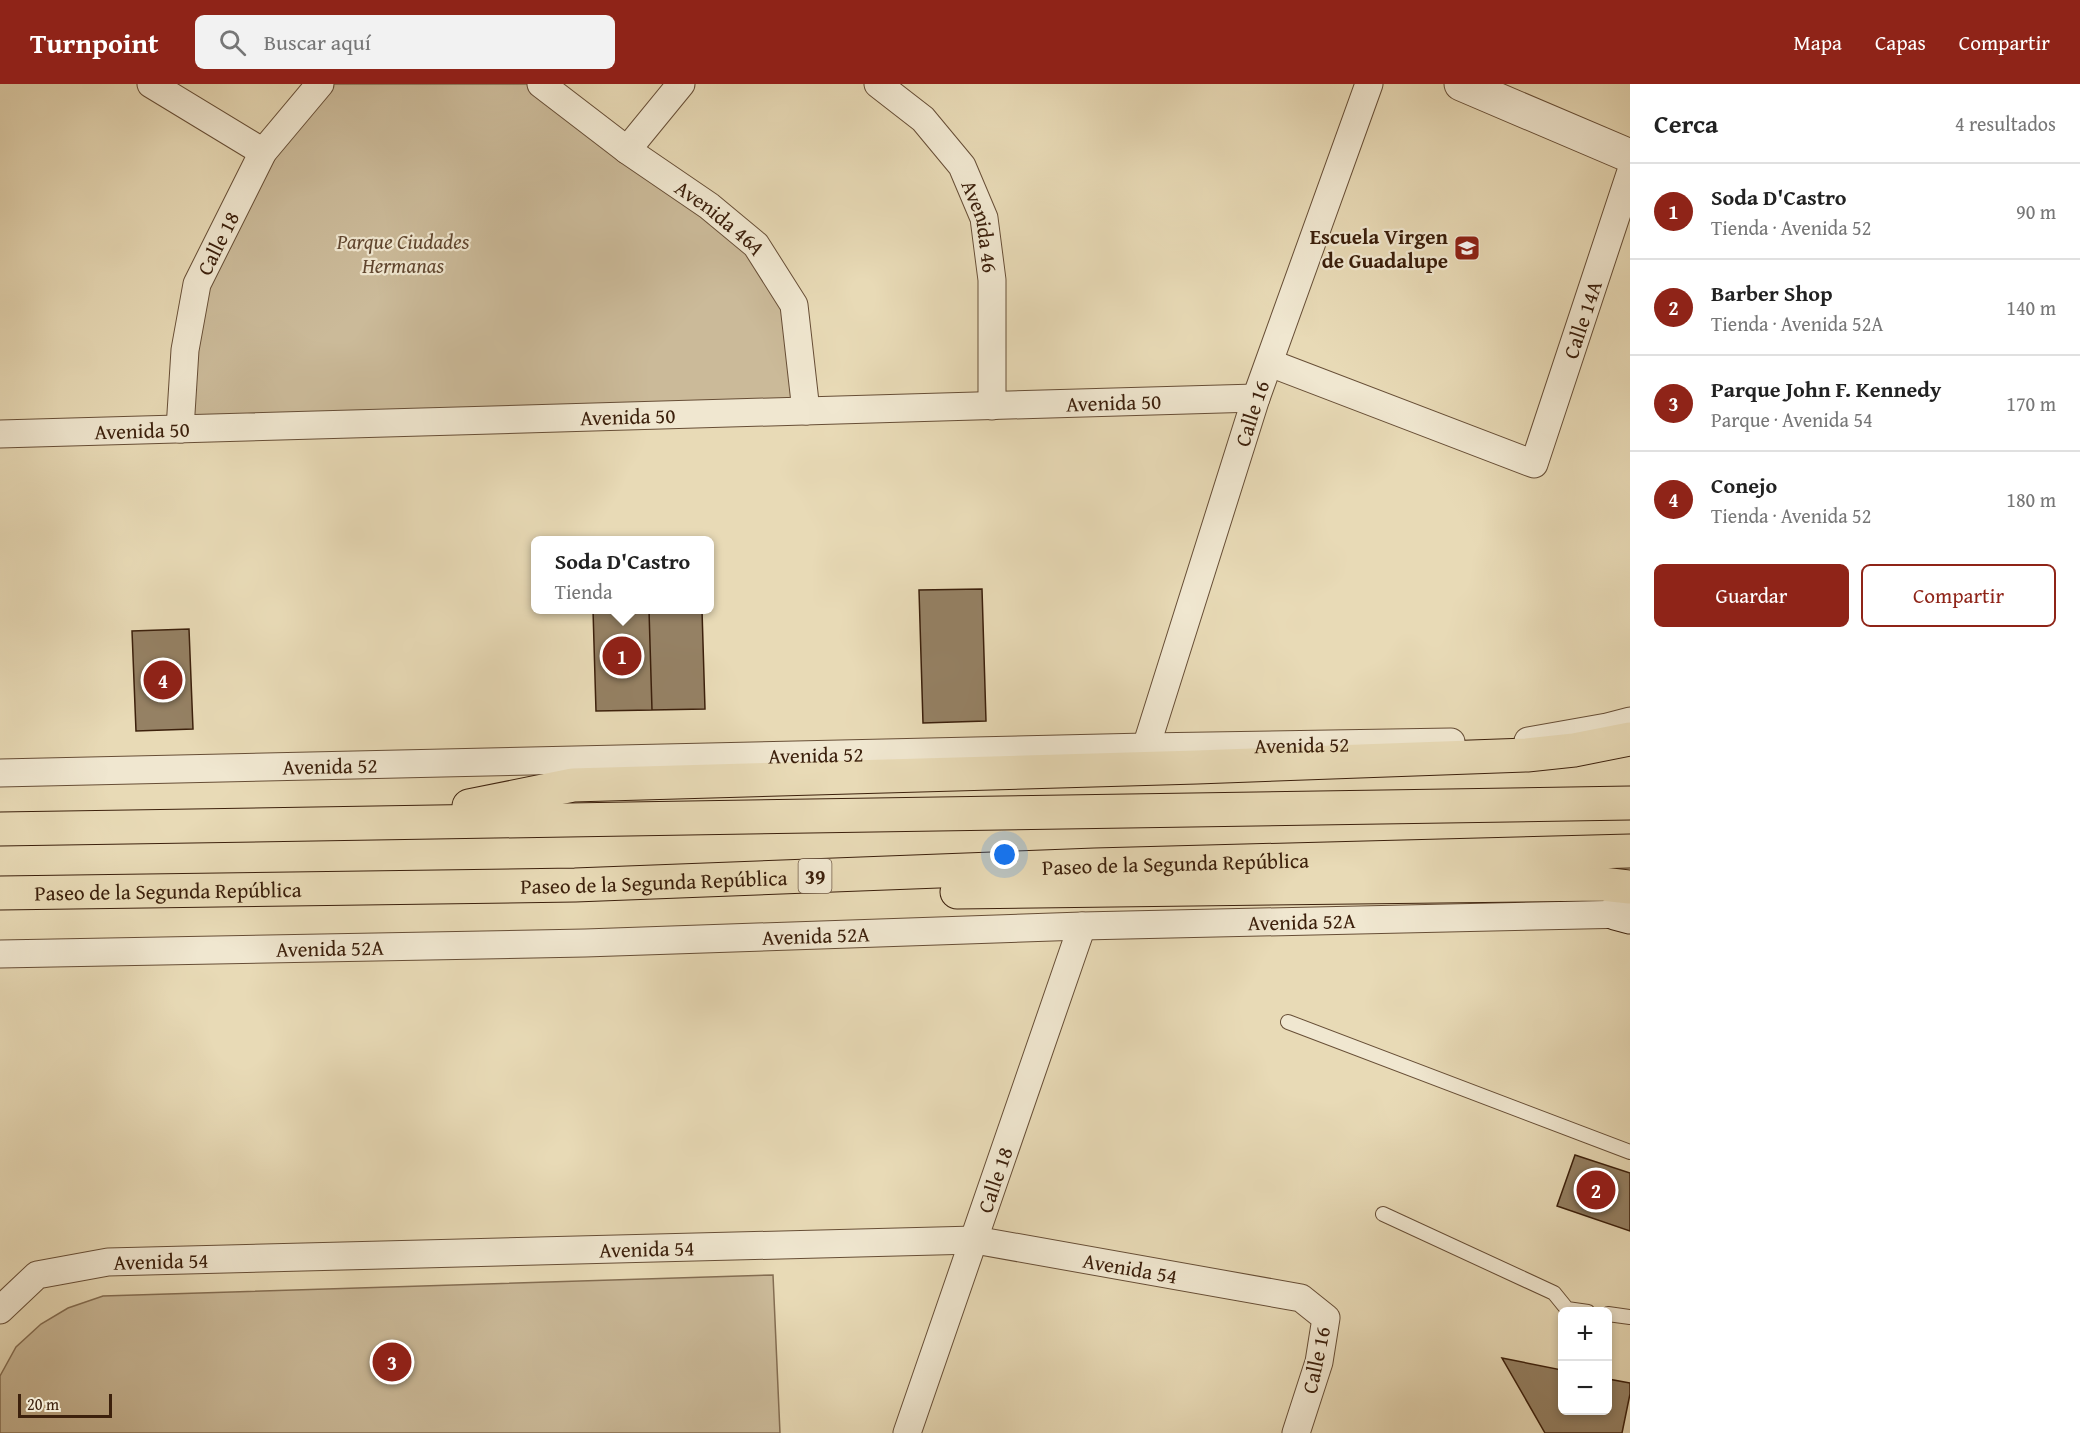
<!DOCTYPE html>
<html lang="es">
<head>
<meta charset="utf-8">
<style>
  body { margin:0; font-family:"Gentium Book Plus",serif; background:#f2f2f2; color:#222 }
  .controls { position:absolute; right:18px; bottom:18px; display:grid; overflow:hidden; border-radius:9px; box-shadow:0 3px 9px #0003 }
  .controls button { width:54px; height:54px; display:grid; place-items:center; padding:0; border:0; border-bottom:2px solid #e0e0e0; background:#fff; color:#222; font:30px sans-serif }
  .scale { position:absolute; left:18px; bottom:15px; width:94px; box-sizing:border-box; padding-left:6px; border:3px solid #3c200c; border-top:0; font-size:16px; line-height:21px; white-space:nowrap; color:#3c200c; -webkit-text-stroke:4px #f0e7d0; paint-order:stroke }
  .you { position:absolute; left:1005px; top:771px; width:21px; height:21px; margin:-15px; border:4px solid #fff; border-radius:50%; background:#1a73e8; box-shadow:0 0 0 9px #1a73e833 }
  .badge { display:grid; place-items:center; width:39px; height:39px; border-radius:50%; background:#8f2418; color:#fff; font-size:20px; font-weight:700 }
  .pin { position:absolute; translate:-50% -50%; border:3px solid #fff; box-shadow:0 2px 6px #0006 }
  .popup { position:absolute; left:531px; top:452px; width:183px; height:78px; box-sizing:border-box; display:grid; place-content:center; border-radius:9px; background:#fff; filter:drop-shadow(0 2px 4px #0005); font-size:20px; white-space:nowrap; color:#767676 }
  .popup b { font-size:22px; color:#222 }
  .popup::after { content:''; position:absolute; left:50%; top:100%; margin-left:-12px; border:12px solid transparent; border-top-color:#fff }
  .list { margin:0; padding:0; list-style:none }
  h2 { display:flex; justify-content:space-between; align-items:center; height:78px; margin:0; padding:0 24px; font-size:26px }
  h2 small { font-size:20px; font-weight:400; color:#767676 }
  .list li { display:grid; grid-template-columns:39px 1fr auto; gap:18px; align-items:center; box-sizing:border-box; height:96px; padding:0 24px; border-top:2px solid #e0e0e0 }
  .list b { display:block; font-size:22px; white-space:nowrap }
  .list p { margin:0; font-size:20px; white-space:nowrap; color:#767676 }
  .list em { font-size:20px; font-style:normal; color:#767676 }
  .actions { display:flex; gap:12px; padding:18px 24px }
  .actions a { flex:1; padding:14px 0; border:2px solid #8f2418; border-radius:9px; text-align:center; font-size:21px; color:#8f2418 }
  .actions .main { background:#8f2418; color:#fff }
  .icon { flex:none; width:33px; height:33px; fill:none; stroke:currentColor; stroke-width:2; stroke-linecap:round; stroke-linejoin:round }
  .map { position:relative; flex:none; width:1630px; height:1349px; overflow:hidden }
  header { display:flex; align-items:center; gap:36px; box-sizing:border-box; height:84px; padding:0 30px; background:#8f2418; color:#fff }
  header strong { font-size:28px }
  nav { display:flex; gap:33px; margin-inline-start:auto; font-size:21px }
  .search { width:420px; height:54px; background:#f2f2f2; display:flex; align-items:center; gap:15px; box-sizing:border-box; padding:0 21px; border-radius:9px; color:#767676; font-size:22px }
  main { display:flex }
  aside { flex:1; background:#fff }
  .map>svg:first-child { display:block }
</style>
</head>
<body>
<header>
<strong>Turnpoint</strong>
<div class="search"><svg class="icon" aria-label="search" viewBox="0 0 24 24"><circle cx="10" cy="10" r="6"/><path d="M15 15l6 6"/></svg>Buscar aquí</div>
<nav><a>Mapa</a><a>Capas</a><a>Compartir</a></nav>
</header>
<main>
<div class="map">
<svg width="1630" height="1349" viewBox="0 0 1630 1349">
  <rect width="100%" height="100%" fill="#e8dab6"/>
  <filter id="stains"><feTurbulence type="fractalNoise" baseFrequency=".00333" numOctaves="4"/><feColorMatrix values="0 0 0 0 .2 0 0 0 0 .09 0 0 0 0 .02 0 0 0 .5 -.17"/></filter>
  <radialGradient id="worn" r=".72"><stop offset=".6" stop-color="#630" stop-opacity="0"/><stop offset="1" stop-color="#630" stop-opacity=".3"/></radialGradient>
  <path fill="#cbba99" stroke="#846d52" stroke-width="1.5" d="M320 0H541L709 122 794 221 806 327 180 345 197 200Z
    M773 1191 780 1349H0V1292L16 1263 41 1240 68 1224 103 1212Z"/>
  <path fill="#958164" stroke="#3c200c" stroke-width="1.5" d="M982 505 986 637 923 639 919 506Z
    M593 526H649L652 626 596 627Z
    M649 526H702L705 625 652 626Z
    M189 545 193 645 136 647 132 547Z
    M1575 1071 1630 1089V1147L1557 1122Z
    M1502 1274 1562 1286V1326H1608V1295L1630 1299V1310L1622 1349H1545Z"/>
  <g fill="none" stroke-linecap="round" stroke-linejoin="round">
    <defs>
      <path id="service" d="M1288 938 1630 1068
        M1383 1130 1554 1209 1567 1225 1588 1228
        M1608 1230 1630 1233"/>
      <g id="minor">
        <path d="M151 0 263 68"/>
        <path id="s1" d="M541 0 627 66 709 122 756 161 794 221 806 327"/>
        <path id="s2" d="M878 0 923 35 962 82 984 134 992 196V322"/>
        <path d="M627 66 681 0"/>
        <path id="s3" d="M1270 279 1534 380 1630 90"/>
        <path id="s4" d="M180 345 185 266 197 200 263 68 320 0"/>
        <path id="s5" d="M0 350 1256 314"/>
        <path d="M1528 657 1607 643 1630 637"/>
        <path id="s6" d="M1146 663 1256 314 1369 0"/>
        <path id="s7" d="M0 689 1146 663 1451 658"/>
        <path id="s8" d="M0 870 585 859 1082 842 1630 830"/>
        <path id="s9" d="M0 1226 37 1191 108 1178 975 1156 1301 1214 1326 1234 1319 1278 1296 1349"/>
        <path id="s10" d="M907 1349 1082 842"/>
      </g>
      <path id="tertiary" d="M1461 0 1630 72"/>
      <path id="secondary" d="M1615 829 1630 833"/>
      <g id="trunk">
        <path d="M469 722 573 701 1197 683 1527 671 1574 666 1630 655"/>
        <path d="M0 745 1630 719"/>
        <path d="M957 808 1602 800 1630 803"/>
        <path id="s11" d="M0 809 575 801 1095 781 1630 767"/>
      </g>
    </defs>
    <use href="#service" stroke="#674e36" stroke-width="16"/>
    <use href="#minor" stroke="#674e36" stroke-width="29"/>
    <use href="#tertiary" stroke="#674e36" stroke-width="35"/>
    <use href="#secondary" stroke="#3c200c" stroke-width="35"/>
    <use href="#trunk" stroke="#3c200c" stroke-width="35"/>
    <use href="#service" stroke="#f0e7d0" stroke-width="14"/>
    <use href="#minor" stroke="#f0e7d0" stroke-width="27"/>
    <use href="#tertiary" stroke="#f0e7d0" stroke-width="33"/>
    <use href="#secondary" stroke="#f0e7d0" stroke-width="33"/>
    <use href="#trunk" stroke="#e8dab6" stroke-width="33"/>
  </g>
  <defs>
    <symbol id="school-square" viewBox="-11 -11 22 22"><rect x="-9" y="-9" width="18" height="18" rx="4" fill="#8f2418" stroke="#f0e7d0"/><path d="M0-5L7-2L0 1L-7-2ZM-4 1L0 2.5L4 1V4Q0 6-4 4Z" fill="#fff"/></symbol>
  </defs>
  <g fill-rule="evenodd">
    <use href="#school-square" x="1452" y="149" width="30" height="30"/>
  </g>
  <g text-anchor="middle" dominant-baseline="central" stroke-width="4.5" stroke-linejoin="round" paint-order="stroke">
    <rect fill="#f0e7d0" stroke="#725c47" stroke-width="1.5" x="798.5" y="775" width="33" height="34" rx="4.5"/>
    <g font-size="20" font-weight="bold" fill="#3c200c">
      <text x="815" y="792">39</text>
    </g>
    <g font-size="21" fill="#3c200c" stroke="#f0e7d0">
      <text stroke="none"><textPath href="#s1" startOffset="224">Avenida 46A</textPath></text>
      <text stroke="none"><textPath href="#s2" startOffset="182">Avenida 46</textPath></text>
      <text stroke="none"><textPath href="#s4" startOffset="192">Calle 18</textPath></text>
      <text stroke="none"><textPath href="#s3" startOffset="435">Calle 14A</textPath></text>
      <text stroke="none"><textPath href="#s5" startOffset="1114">Avenida 50</textPath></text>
      <text stroke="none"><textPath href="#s6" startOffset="350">Calle 16</textPath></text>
      <text stroke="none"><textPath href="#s5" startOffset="628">Avenida 50</textPath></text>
      <text stroke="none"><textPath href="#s5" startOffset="142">Avenida 50</textPath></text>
      <text stroke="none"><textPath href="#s7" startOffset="1302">Avenida 52</textPath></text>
      <text stroke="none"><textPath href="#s7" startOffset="816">Avenida 52</textPath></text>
      <text stroke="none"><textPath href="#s7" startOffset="330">Avenida 52</textPath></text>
      <text stroke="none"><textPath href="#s11" startOffset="1176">Paseo de la Segunda República</textPath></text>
      <text stroke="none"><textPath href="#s11" startOffset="654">Paseo de la Segunda República</textPath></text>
      <text stroke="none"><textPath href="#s11" startOffset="168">Paseo de la Segunda República</textPath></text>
      <text stroke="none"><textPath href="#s8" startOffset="1302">Avenida 52A</textPath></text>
      <text stroke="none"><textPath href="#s8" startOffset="816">Avenida 52A</textPath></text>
      <text stroke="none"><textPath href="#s8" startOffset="330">Avenida 52A</textPath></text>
      <text stroke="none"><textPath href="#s10" startOffset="268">Calle 18</textPath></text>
      <text stroke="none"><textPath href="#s9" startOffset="662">Avenida 54</textPath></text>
      <text stroke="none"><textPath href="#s9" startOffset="176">Avenida 54</textPath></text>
      <text stroke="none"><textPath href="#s9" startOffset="1148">Avenida 54</textPath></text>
      <text transform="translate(1316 1276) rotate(-78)">Calle 16</text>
    </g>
    <g font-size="21" font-weight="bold" fill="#3c200c" stroke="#f0e7d0" text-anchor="end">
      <text x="1448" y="152">Escuela Virgen<tspan x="1448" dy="24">de Guadalupe</tspan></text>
    </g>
    <g font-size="21" font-style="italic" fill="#60462f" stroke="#f0e7d0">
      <text x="403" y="157">Parque Ciudades<tspan x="403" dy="24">Hermanas</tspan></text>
    </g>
  </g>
  <rect width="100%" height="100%" filter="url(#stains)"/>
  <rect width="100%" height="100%" fill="url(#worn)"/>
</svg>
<div class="controls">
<button>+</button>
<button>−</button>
</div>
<div class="scale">20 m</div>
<div class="you"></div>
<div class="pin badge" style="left:622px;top:572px">1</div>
<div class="popup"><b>Soda D'Castro</b>Tienda</div>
<div class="pin badge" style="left:1596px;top:1106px">2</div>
<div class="pin badge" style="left:392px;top:1278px">3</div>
<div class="pin badge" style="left:163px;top:596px">4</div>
</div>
<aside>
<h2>Cerca<small>4 resultados</small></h2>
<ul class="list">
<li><span class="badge">1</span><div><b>Soda D'Castro</b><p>Tienda · Avenida 52</p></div><em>90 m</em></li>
<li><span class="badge">2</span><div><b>Barber Shop</b><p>Tienda · Avenida 52A</p></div><em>140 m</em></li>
<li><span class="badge">3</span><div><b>Parque John F. Kennedy</b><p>Parque · Avenida 54</p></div><em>170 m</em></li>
<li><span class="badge">4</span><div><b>Conejo</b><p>Tienda · Avenida 52</p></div><em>180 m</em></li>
</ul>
<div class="actions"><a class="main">Guardar</a><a>Compartir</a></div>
</aside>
</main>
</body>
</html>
